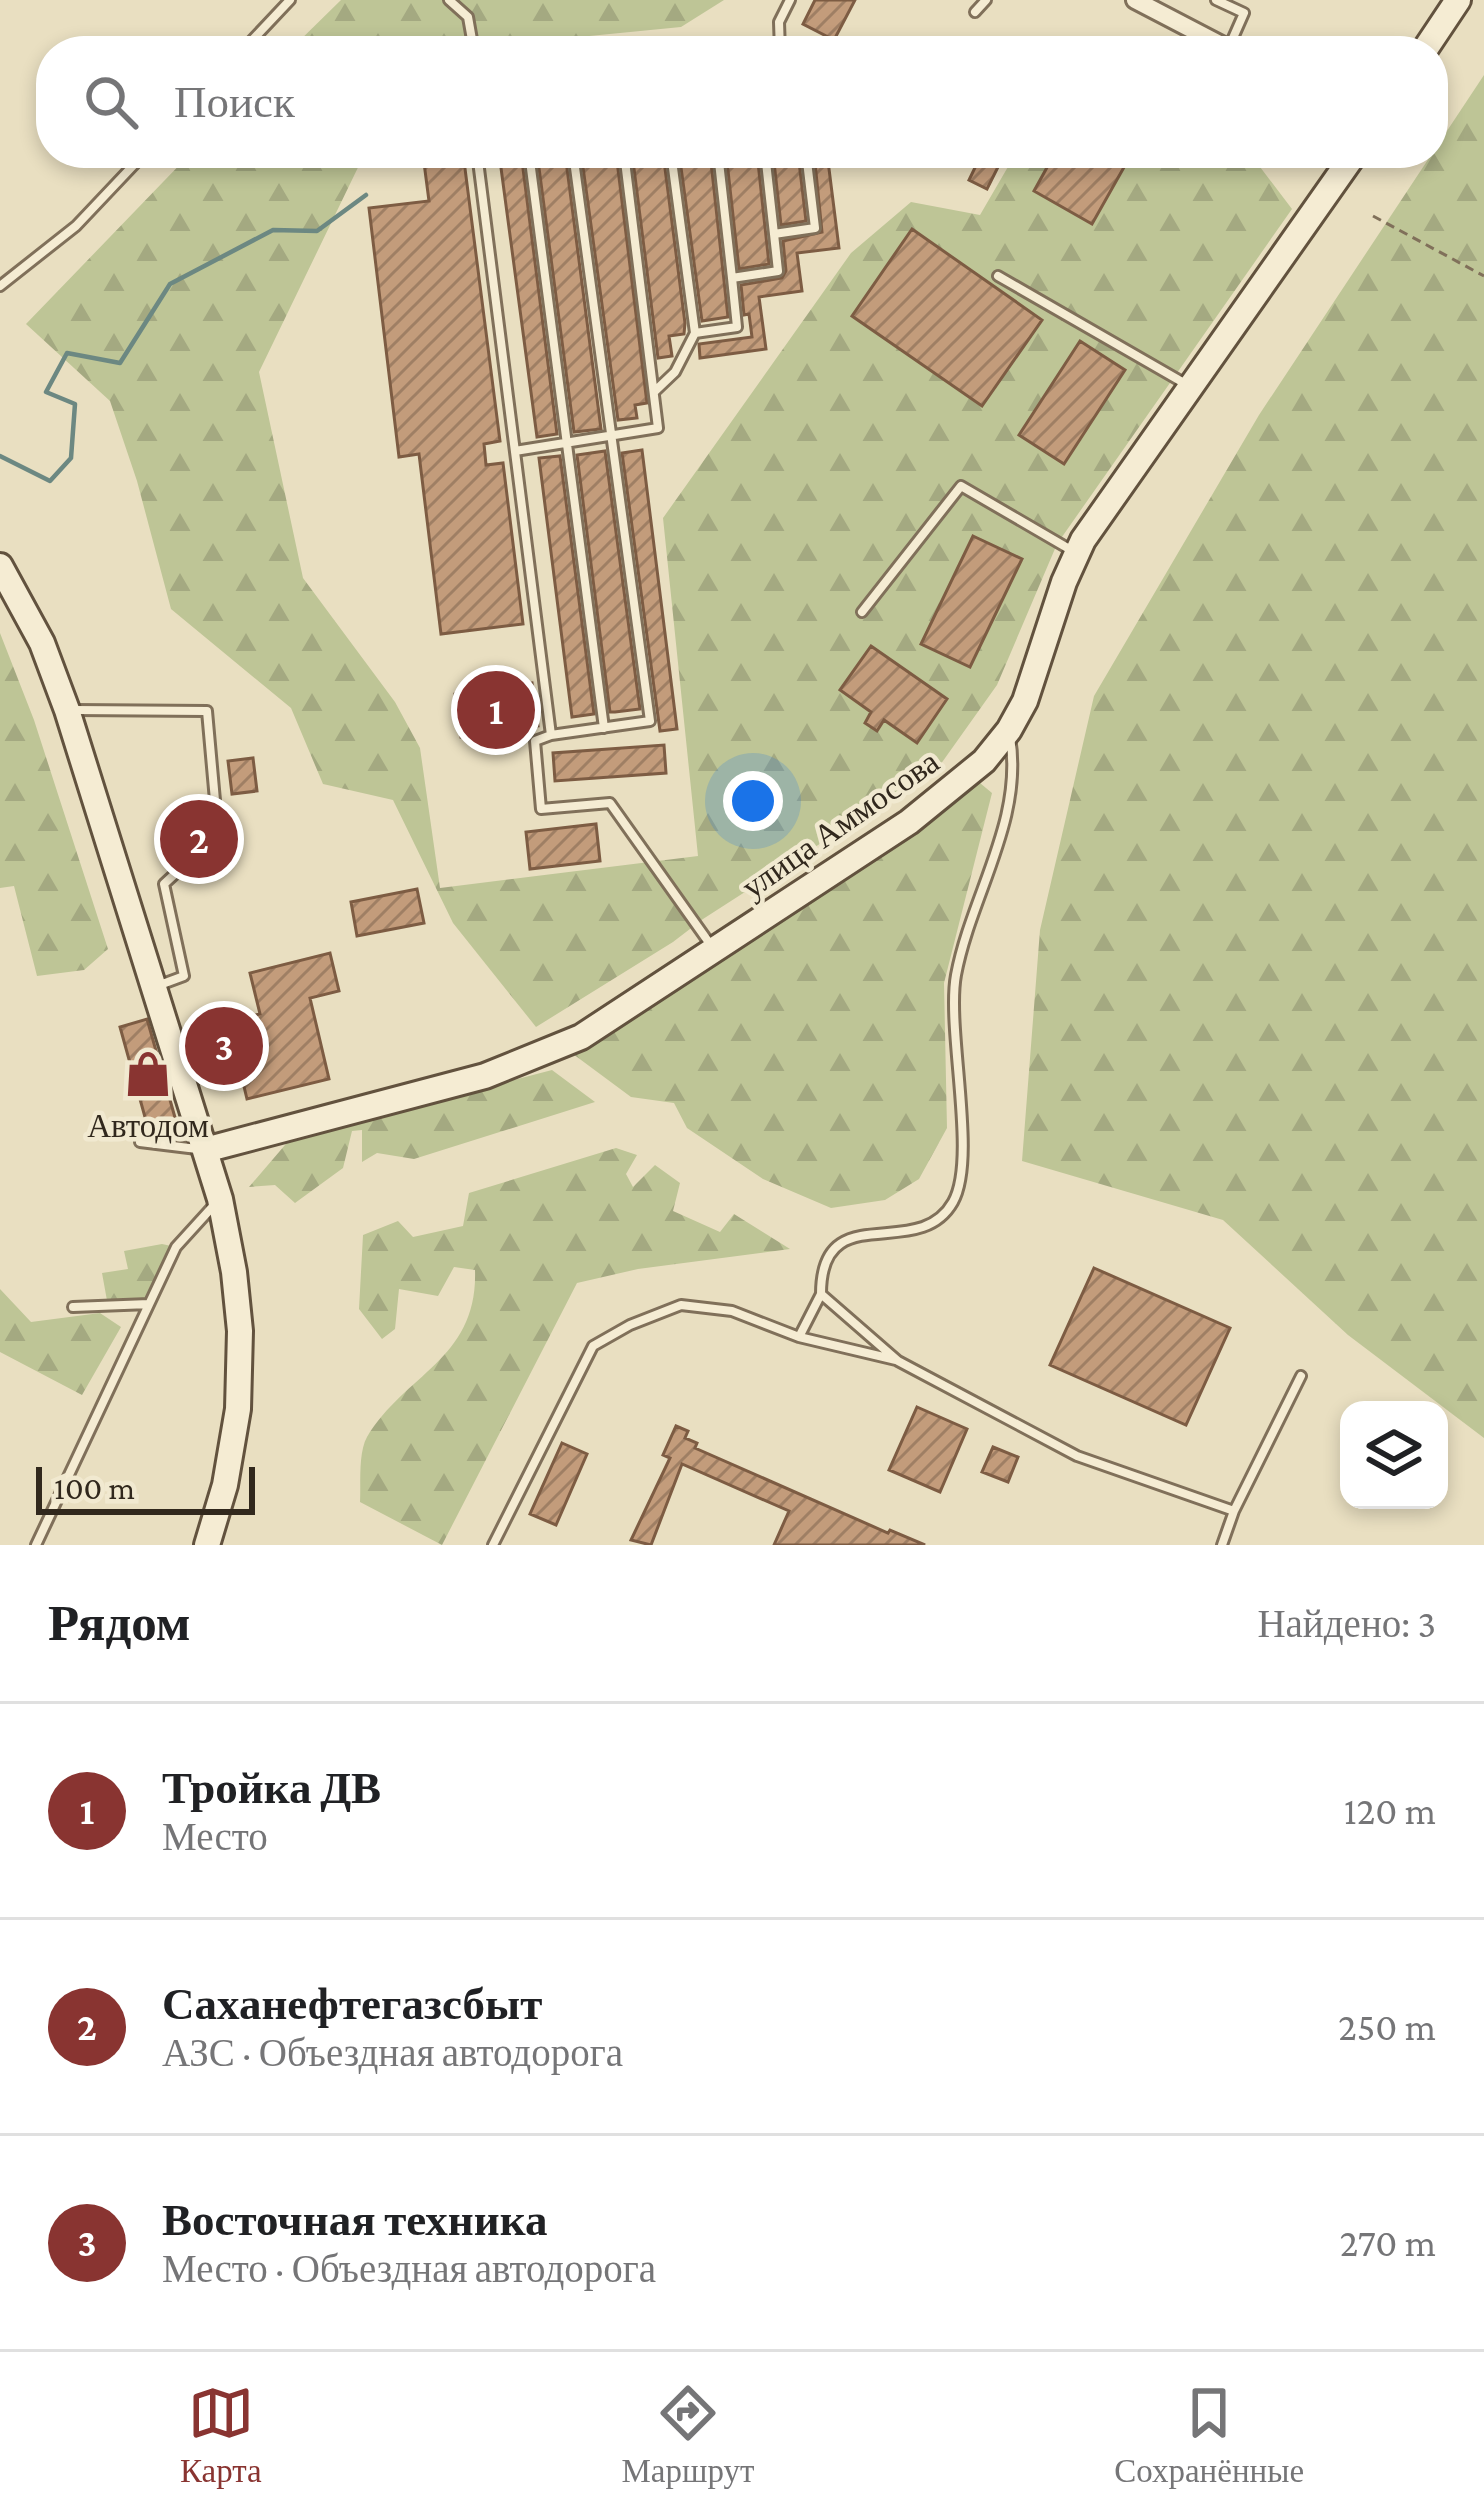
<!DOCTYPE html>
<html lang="ru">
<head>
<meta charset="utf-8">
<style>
  body { margin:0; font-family:"Crimson Pro",serif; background:#f6f6f6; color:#202124 }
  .controls { position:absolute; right:36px; bottom:36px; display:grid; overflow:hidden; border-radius:24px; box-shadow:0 6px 18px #0003 }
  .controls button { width:108px; height:108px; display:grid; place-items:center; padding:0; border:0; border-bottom:3px solid #e0e0e0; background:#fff; color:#202124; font:60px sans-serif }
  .scale { position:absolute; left:36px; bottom:30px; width:219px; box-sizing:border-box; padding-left:12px; border:6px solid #31281d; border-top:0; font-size:33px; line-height:42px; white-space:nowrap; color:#31281d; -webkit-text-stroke:9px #f1e9d0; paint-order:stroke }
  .you { position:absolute; left:753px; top:801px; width:42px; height:42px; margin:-30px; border:9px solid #fff; border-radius:50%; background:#1a73e8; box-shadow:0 0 0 18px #1a73e833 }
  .badge { display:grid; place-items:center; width:78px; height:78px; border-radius:50%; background:#893431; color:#fff; font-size:39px; font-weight:700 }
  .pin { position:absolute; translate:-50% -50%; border:6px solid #fff; box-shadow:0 3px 12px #0006 }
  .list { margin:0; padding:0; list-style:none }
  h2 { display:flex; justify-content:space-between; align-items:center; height:156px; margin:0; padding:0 48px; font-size:51px }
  h2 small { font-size:39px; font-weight:400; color:#757577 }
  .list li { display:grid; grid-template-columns:78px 1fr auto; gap:36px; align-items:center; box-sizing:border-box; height:216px; padding:0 48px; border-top:3px solid #e0e0e0 }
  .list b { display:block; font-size:45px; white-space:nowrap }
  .list p { margin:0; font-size:39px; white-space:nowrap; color:#757577 }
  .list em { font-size:39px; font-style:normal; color:#757577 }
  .icon { flex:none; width:66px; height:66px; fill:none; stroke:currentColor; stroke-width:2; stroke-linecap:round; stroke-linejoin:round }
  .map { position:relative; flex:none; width:1484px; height:1545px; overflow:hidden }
  .search { position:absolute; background:#fff; box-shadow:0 6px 18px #0003; left:36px; right:36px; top:36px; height:132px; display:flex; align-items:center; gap:30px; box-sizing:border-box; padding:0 42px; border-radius:48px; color:#757577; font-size:45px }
  .sheet { height:804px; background:#fff }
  nav { display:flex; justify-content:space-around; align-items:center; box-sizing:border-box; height:168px; border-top:3px solid #e0e0e0; background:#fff; font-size:33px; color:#757577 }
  nav a { display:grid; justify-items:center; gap:6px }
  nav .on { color:#893431 }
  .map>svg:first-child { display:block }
</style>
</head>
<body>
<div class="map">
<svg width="1484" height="1545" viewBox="0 0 1484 1545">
  <defs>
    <pattern id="forest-firs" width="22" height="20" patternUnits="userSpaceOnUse" patternTransform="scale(3)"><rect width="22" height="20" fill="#bec596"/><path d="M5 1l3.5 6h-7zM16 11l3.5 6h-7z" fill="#a4a981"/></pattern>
    <pattern id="building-hatch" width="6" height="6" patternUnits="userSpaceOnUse" patternTransform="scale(3)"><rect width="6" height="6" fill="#c39c7b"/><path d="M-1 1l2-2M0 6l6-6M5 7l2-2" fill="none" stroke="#9f7f64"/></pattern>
  </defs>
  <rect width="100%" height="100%" fill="#e9dfc1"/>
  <path fill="url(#forest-firs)" d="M341 0H724L681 27 438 51H289Z
    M1484 75V1438L1348 1335 1223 1220 1022 1161 1040 930 1094 696 1259 415Z
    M191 153H365L259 372 303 578 395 702 420 748 440 888 698 856 663 518 851 253 911 202 980 215 1016 153H1244L1254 159 1292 209 1057 544 997 685 938 768 703 919 673 942 536 1027 453 923 393 800 323 784 291 708 171 609 137 481 110 401 26 324Z
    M0 633 34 720 108 949 84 970 37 976 14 886 0 888Z
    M980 783 992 793 944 983 947 1128 919 1179 885 1200 831 1208 763 1179 687 1128 674 1103 631 1097 573 1054Z
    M552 1070 595 1102 414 1159 377 1153 362 1162V1130L352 1131 343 1168 295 1203 275 1185 249 1187 291 1138Z
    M616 1148 637 1155 626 1174 633 1187 655 1165 680 1183 673 1211 720 1232 734 1214 790 1249 638 1269 577 1283 442 1545 360 1502C361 1484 358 1453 367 1437 406 1373 478 1359 475 1270L454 1267 438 1296 399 1289 395 1329 382 1339 359 1309 363 1235 398 1221 413 1237 463 1226 469 1193Z
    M162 1244 176 1247 149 1304 108 1306 102 1273 128 1269 124 1251Z
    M0 1289 31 1322 100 1313 121 1327 82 1395 0 1352Z"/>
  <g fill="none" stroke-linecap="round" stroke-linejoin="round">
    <path stroke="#6c8882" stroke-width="4.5" d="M0 456 50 481 71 458 75 404 46 392 67 353 120 363 170 284 273 230 317 231 366 195"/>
  </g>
  <path fill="url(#building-hatch)" stroke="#7d5c43" stroke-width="3" d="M815 0H855L834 40 803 24Z
    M463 153 500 441 484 444 486 465 503 463 523 624 441 634 419 454 399 457 369 208 429 201 423 155Z
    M499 153H521L557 434 537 437Z
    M537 153H565L601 429 574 432Z
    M581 153H616L647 403 635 405 637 418 618 420Z
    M632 153H663L685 323 684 334 669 336 672 356 658 358Z
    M679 153H710L728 317 702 321Z
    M726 153H757L769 264 739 269Z
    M773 153H798L806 221 781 225Z
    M814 153H827L839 248 797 253 802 291 759 297 766 349 700 358 699 344 752 337 749 314 744 315 741 285 782 278 786 271 783 241 822 232Z
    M982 153H1005L987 189 969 180Z
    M1055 153H1132L1092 224 1034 191Z
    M912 229 1042 320 982 406 852 316Z
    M1080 341 1125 370 1064 464 1019 435Z
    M642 450 677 729 660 731 622 453Z
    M605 451 640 709 615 712H610L577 455Z
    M560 456 594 714 572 717 539 458Z
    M973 536 1022 559 970 667 921 644Z
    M871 646 947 699 917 743 884 720 877 731 865 723 871 712 840 690Z
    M532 683 538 726 461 737 455 694Z
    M664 745 666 773 555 781 553 753Z
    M253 758 257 791 232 794 228 761Z
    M596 824 600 861 530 869 526 832Z
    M417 889 424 923 357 936 351 902Z
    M330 953 339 991 310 998 329 1079 247 1099 240 1070 215 1077 200 1024 233 1015 234 1020 260 1014 250 973Z
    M147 1019 176 1121 148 1128 120 1027Z
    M1094 1268 1230 1328 1186 1425 1050 1365Z
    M917 1407 967 1429 940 1492 889 1470Z
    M676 1426 688 1431 685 1438 697 1443 695 1448 888 1533 890 1530 925 1545H774L789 1511 682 1464 651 1545 631 1540 670 1458 663 1455Z
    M562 1443 587 1454 556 1525 530 1514Z
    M993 1447 1018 1457 1008 1482 982 1472Z"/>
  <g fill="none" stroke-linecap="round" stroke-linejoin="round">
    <defs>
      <path id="lane" d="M449 0 468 17 474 51
        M1216 0 1244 13 1229 47
        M975 12 986 0
        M242 51 290 0
        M780 51 779 22 790 0
        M477 153 551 735 650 721 573 153
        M529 153 604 728
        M671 153 695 333
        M718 153 732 278
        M765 153 774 234
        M998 276 1184 383
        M0 286 76 226 145 153
        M654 392 675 372 695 333 737 327 732 278 778 271 774 234 815 228 806 153
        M515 451 658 428 624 153
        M862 612 961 486 1071 550
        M74 710 207 711 218 834 164 884 184 976 157 986
        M551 735 535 741 541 809 610 803 710 944
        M1010 737C1024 821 971 895 956 975 946 1030 978 1158 953 1202 918 1264 821 1195 821 1294L898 1361 1077 1456 1234 1511 1301 1376
        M140 1142 197 1149
        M73 1307 149 1304
        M799 1337 821 1294
        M36 1545 176 1247 216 1203
        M493 1545 593 1346 630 1325 681 1305 732 1311 799 1337 896 1360
        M1222 1545 1234 1511"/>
      <path id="street" d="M1135 0 1233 51"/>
      <path id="secondary" d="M1424 51 1458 0
        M0 566 42 643 67 710 220 1199 234 1272 240 1331 238 1409 225 1485 207 1545
        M205 1150 485 1076 581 1037 909 822 984 761 1009 730 1025 701 1064 582 1083 540 1355 153"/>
    </defs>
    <use href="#lane" stroke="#80705a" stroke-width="14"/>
    <use href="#street" stroke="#80705a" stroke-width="22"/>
    <use href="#secondary" stroke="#62523e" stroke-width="30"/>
    <path stroke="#80705a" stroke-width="3" stroke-dasharray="9 6" stroke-linecap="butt" d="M1373 216 1484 276"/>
    <use href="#lane" stroke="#f5ecd3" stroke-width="8"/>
    <use href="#street" stroke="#f5ecd3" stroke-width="16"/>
    <use href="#secondary" stroke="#f5ecd3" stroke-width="24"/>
  </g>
  <defs>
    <symbol id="shop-bare" viewBox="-9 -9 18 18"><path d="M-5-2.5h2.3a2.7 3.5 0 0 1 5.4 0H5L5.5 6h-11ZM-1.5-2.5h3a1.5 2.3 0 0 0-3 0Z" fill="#893431" stroke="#f1e9d0" stroke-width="2.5" paint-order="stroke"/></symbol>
  </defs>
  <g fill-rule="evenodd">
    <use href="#shop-bare" x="115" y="1041" width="66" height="66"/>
  </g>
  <g text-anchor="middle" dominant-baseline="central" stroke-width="9" stroke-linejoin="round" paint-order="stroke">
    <g font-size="33" fill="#31281d" stroke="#f1e9d0">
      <text transform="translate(840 824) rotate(-35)">улица Аммосова</text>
    </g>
    <g font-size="33" fill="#31281d" stroke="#f1e9d0">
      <text x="148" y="1125">Автодом</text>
    </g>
  </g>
</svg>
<div class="controls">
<button><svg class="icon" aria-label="layers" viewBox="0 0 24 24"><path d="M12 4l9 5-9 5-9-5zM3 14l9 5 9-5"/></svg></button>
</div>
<div class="scale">100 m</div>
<div class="you"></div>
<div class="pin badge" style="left:496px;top:710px">1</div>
<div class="pin badge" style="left:199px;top:839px">2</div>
<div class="pin badge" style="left:224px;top:1046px">3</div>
<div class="search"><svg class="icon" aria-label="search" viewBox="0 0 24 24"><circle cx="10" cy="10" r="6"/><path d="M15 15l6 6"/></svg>Поиск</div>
</div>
<section class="sheet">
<h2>Рядом<small>Найдено: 3</small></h2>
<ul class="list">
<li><span class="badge">1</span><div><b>Тройка ДВ</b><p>Место</p></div><em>120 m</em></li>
<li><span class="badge">2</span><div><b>Саханефтегазсбыт</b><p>АЗС · Объездная автодорога</p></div><em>250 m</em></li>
<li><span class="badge">3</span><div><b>Восточная техника</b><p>Место · Объездная автодорога</p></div><em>270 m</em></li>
</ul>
</section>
<nav>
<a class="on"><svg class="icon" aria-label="map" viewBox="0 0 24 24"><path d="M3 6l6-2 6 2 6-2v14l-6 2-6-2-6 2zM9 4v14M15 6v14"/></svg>Карта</a>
<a><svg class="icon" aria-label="directions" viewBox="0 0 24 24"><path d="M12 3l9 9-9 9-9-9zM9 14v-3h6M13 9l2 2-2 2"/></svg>Маршрут</a>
<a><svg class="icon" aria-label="saved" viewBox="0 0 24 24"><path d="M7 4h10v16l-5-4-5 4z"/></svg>Сохранённые</a>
</nav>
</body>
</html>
